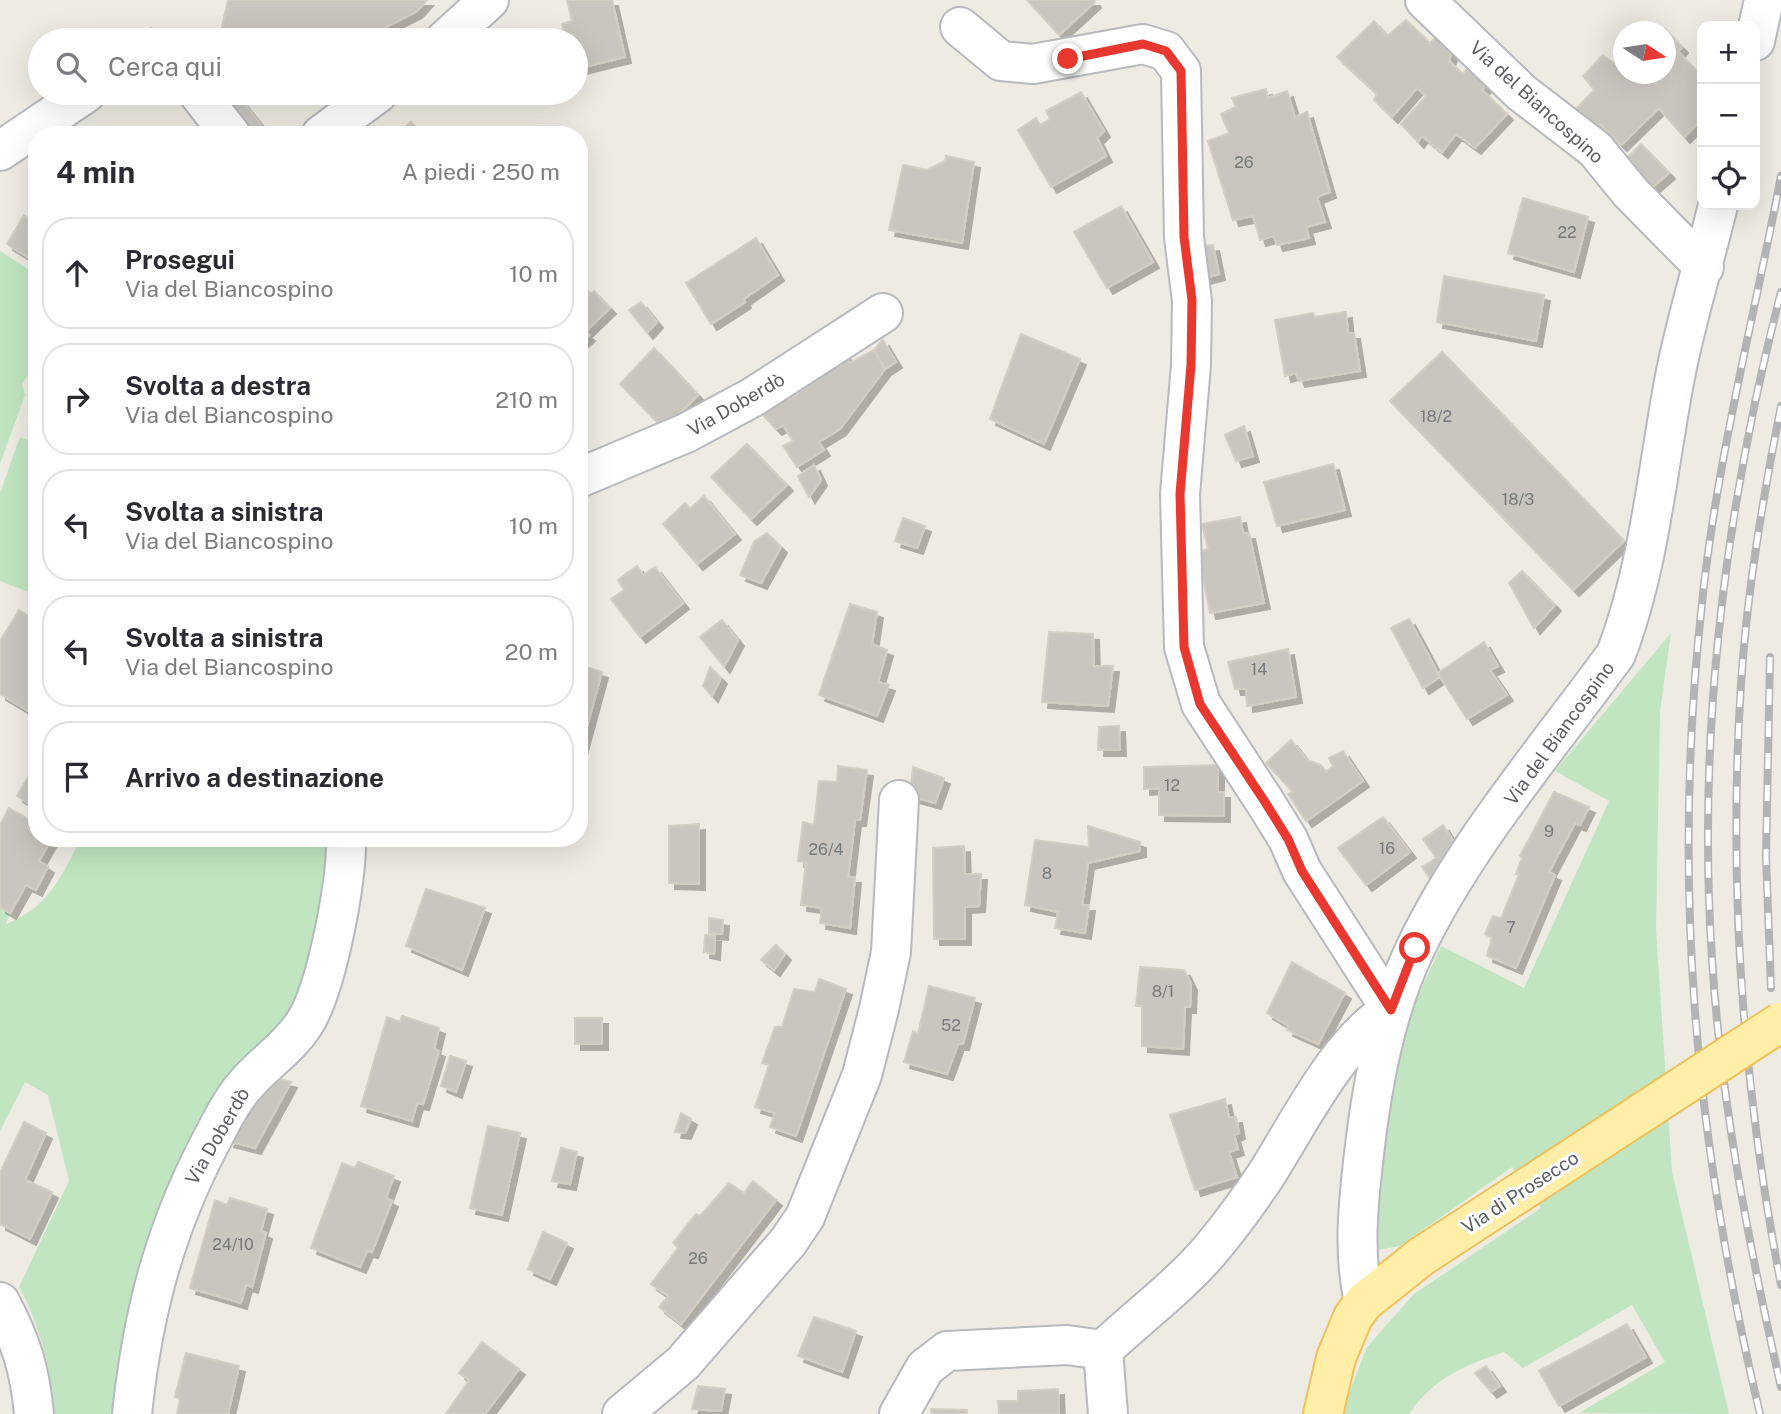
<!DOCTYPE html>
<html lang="it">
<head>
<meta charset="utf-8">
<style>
  body { margin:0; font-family:"Public Sans",sans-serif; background:#f2f2f3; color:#2b2b33 }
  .controls { position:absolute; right:21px; top:21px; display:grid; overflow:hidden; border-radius:14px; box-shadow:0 7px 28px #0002 }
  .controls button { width:63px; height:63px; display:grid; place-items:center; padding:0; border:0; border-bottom:2px solid #e1e1e2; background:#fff; color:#2b2b33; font:35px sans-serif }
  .compass { position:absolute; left:1613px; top:21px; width:63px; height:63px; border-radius:50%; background:#fff; box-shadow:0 7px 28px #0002; rotate:102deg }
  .stop { position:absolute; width:21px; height:21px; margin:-16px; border:5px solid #e8382f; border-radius:50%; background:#fff }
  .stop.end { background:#e8382f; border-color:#fff; box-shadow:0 2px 7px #0008 }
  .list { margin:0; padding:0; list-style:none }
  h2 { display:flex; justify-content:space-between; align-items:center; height:91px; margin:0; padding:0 28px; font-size:30px }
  h2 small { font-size:23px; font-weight:400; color:#7c7c81 }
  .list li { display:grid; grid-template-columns:46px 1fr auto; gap:21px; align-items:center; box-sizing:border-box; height:112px; margin:0 14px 14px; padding:0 14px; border:2px solid #e1e1e2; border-radius:28px }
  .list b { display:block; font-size:26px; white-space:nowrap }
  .list p { margin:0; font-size:23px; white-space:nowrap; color:#7c7c81 }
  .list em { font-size:23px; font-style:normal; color:#7c7c81 }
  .icon { flex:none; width:38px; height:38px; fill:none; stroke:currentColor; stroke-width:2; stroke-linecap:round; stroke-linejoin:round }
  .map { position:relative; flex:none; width:1781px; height:1414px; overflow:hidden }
  .search { position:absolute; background:#fff; box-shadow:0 7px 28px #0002; left:28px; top:28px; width:560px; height:77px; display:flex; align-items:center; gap:18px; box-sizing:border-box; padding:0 24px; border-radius:38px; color:#7c7c81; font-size:26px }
  .panel { position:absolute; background:#fff; box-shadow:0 7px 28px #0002; left:28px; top:126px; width:560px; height:721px; border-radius:28px }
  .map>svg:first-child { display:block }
</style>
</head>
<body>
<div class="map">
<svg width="1781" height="1414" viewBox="0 0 1781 1414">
  <defs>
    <filter id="shadow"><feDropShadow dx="6" dy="6" stdDeviation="0" flood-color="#0004"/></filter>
  </defs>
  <rect width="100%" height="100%" fill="#eeebe3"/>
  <path fill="#c1e5c0" d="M0 251 37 275V374L28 375 22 384 25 395 0 464Z
    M20 437 37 443V595L0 581V493Z
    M1671 633 1660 711 1656 930 1672 1172 1729 1414 1579 1413 1665 1362 1632 1305 1523 1368 1504 1352C1465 1365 1432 1379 1409 1414H1341L1367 1347 1414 1294 1541 1208 1512 1167 1400 1246 1378 1250 1371 1222 1388 1100 1408 1018 1441 946 1524 988 1609 801 1555 771Z
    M81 838H333L309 992 245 1068 119 1414H53C52 1371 40 1325 19 1287L69 1181 48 1095 25 1082 0 1131V907L10 913 6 924C49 907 61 877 81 838Z"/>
  <path fill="#c9c6c0" stroke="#d3cdc2" stroke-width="2" filter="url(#shadow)" d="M228 0H427L416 12 360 40H219Z
    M567 0H612L625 57 576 69V40H566L562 24 572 21Z
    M1027 0H1094L1095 2 1059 35Z
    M1406 20 1430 43 1436 37 1451 54 1449 61 1463 74 1469 67 1487 84 1482 90 1507 114 1475 148 1456 134 1442 152 1422 136 1418 142 1401 124 1426 96 1417 88 1392 117 1374 100 1377 94 1337 57 1374 21 1387 36Z
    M151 28 165 40H140Z
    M1665 29 1682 47 1678 52 1702 76V119L1684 137 1659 108 1621 145 1600 124 1593 132 1574 111 1594 90 1583 76 1603 55 1613 63 1624 53V74H1666V32H1662Z
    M1266 89 1268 98 1287 91 1295 117 1307 112 1330 192 1317 197 1325 222 1306 227 1309 238 1277 245 1274 236 1260 240 1253 216 1233 220 1208 141 1229 133 1221 114 1236 107 1232 98Z
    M1081 92 1104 131 1097 138 1106 156 1051 187 1018 130 1036 118 1040 125 1050 119 1046 111Z
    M239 97 262 126 250 135H245L224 108Z
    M411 122 422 135H396Z
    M1641 144 1669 173 1648 191 1622 163Z
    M946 156 974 162 962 243 889 230 903 165 927 170 945 161Z
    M1523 198 1588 217 1574 272 1508 253Z
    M1121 206 1153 262 1107 288 1074 232Z
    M24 215 37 224V263L7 244Z
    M756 238 778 275 744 299 745 302 711 324 686 283Z
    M1213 245 1219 274 1197 280 1195 247Z
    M1444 276 1544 295 1536 341 1437 322Z
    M579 282 590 294 594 291 610 308 585 332 589 335 579 344Z
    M641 302 657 322 647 333 629 310Z
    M1346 312 1348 333H1354L1360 371 1299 381 1296 373 1285 376 1275 320 1313 313 1315 317Z
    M1021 334 1080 359 1044 444 990 419Z
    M883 340 896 362 885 369 874 350Z
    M654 348 698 395 664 429 620 384Z
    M874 350 885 369 840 429 819 442 824 450 797 467 783 446 793 441 783 425 776 429 760 412 787 395 789 400 827 373 822 365 843 351 850 363Z
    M1442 352 1624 541 1573 590 1390 401Z
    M1244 426 1253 456 1236 461 1225 435Z
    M747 444 787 485 751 519 711 477Z
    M1333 464 1345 510 1277 526 1264 482Z
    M814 465 821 480 809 497 798 476Z
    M704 496 735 534 697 564 663 524 685 503 690 509Z
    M1240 517 1243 533H1249L1264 603 1210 613 1198 552 1208 549 1202 524Z
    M903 518 925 526 917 548 895 541Z
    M767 533 781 547 761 583 740 575 754 542Z
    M637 566 643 575 655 567 683 603 640 637 611 599 624 590 618 580Z
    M1522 571 1555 605 1534 628 1509 583Z
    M850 604 877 612 872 644 887 650 878 682 889 685 877 716 819 695Z
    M19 610 37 621V716L0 694V641Z
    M1409 619 1440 677 1423 688 1391 628Z
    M722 620 738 640 724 667 700 637Z
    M1049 632 1093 634 1094 666H1113L1108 706 1042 702Z
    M1484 642 1498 666 1490 670 1507 695 1467 719 1438 673Z
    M1288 649 1296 697 1247 706 1246 689H1235L1228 662Z
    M579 665 602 672 579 756Z
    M710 667 721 678 712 696 703 686Z
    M1119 726 1120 750H1098L1099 727Z
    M1291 740 1307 760 1321 765 1326 772 1333 766 1329 758 1343 751 1363 781 1306 821 1288 794 1293 792 1266 763Z
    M37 762V808L17 796Z
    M1218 765V792H1224V816L1159 815V788L1144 789V767Z
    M838 766 867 770 860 820H855L848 877H855L850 928 820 923 822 908 801 905 806 862 798 861 803 822 814 825 819 781 837 782Z
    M913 767 944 778 935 803 910 796Z
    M1554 792 1589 807 1580 825 1575 823 1549 872 1555 875 1516 968 1487 956 1492 938 1485 934 1493 916 1501 919 1519 874H1516L1522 858 1520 856Z
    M9 808 37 824V838H52L39 861 48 867 36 890 26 885 10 913 0 907V825Z
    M1383 817 1410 852 1366 885 1338 848Z
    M699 824V884L669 883V826Z
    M1443 825 1461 853 1438 890 1422 867 1436 858 1423 839Z
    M1088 826 1140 842V851L1088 863 1082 905H1089L1085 933 1055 928 1058 912 1025 905 1035 840 1089 847Z
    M964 846 965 874H981L979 906 965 907V939H934L933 848Z
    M426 889 485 908 462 970 406 946Z
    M709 918 723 920 722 934 709 933Z
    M705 935 715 936 714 954 704 952Z
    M776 945 785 954 774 970 761 960Z
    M1292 962 1345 993 1318 1044 1287 1030 1289 1026 1267 1013Z
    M1140 967 1184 970 1191 984 1190 1007H1185L1183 1049 1142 1046V1006H1136Z
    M819 979 846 989 796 1136 770 1127 775 1113 755 1107 769 1065 762 1063 775 1027H782L794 989 815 992Z
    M929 986 975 998 963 1044H958L947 1074 904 1062 913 1031 918 1034Z
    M402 1016 439 1028 434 1049 439 1051 423 1104 417 1103 412 1121 361 1106 387 1017 400 1022Z
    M575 1018H602V1044H575Z
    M450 1056 466 1061 456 1092 441 1086Z
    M266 1076 291 1082 255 1148 228 1141Z
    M1225 1099 1229 1118 1236 1117 1239 1133 1234 1135 1238 1149 1229 1152 1237 1177 1195 1190 1170 1115Z
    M681 1113 691 1119 685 1133 675 1132Z
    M24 1122 46 1133 25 1180 52 1192 30 1239 0 1224V1173Z
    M488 1126 520 1133 502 1215 470 1208Z
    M561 1148 577 1152 570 1184 552 1181Z
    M358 1162 394 1176 386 1198 392 1201 372 1252 367 1251 360 1267 311 1248 342 1163 355 1168Z
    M753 1181 776 1200 681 1324 659 1307 668 1296 651 1284 678 1248 673 1243 696 1214 700 1216 729 1183 744 1193Z
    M230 1198 267 1209 261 1231 266 1233 252 1287 246 1285 241 1303 190 1288 215 1200 227 1205Z
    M543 1232 567 1243 550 1279 528 1269Z
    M814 1317 856 1331 842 1372 798 1356Z
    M1627 1324 1646 1357 1559 1406 1539 1371Z
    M482 1342 519 1369 485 1414H446L469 1380 459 1373Z
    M186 1353 239 1366 228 1414H177L180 1398 175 1397Z
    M1486 1366 1500 1386 1491 1392 1475 1373Z
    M698 1386 725 1389 721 1411 692 1409Z
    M1058 1389 1059 1414H999L998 1401H1018V1391Z
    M931 1409 967 1410V1414H932Z"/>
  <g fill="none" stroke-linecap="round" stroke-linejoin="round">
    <defs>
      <path id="minor" d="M1425 0 1522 93 1595 149 1630 192 1704 267
        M960 27 1001 61 1033 64 1143 44 1166 51 1181 71 1184 237 1192 301 1191 365 1180 494 1184 647 1201 704 1265 802 1288 839 1302 871 1391 1010C1339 1040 1298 1125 1266 1175 1250 1199 1231 1225 1212 1248 1180 1286 1139 1316 1103 1350
        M445 40 489 0
        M1755 41 1764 0
        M198 93 231 135
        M321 135 378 93
        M0 151 86 93
        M579 478 686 433 753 397 883 313
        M0 1302C21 1341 30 1370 34 1414
        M1364 1302C1353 1253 1358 1205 1364 1154 1372 1085 1385 1012 1415 949 1465 844 1548 748 1616 654 1649 568 1657 473 1674 382 1685 322 1704 264 1718 205
        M132 1414C143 1310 166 1223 217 1130 225 1114 236 1094 249 1081 267 1061 289 1047 304 1024 327 989 347 880 346 838
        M622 1414 683 1363 788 1242 805 1217 862 1075 879 1009 891 952 899 800
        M899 1414 925 1368 947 1351 1067 1345 1103 1350 1108 1414"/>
      <path id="major" d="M1323 1414 1336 1358 1353 1317 1364 1302 1422 1256 1528 1187"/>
    </defs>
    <use href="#minor" stroke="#b6b9bd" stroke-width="42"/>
    <use href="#major" stroke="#f0c15a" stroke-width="42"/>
    <use href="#minor" stroke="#fff" stroke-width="38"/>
    <use href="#major" stroke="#feeea8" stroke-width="38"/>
    <defs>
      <path id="rail" d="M1781 292C1725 509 1697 735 1712 959 1721 1103 1749 1246 1781 1387
        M1781 406C1763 498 1747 591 1741 684 1728 884 1743 1089 1781 1285
        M1770 657 1766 857 1771 988
        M1760 1414C1695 1141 1671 883 1702 603 1717 459 1754 318 1781 176"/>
    </defs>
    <use href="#rail" stroke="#b2b3b4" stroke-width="8"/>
    <use href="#rail" stroke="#fff" stroke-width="5" stroke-dasharray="16" stroke-linecap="butt"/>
    <defs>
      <path id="major-bridge" d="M1528 1187 1781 1022"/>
    </defs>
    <use href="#major-bridge" stroke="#f0c15a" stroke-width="42" stroke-linecap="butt"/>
    <use href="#major-bridge" stroke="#feeea8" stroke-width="38"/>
  </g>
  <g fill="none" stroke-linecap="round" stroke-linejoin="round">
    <path stroke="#e8382f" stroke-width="9" d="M1068 59 1143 44 1166 51 1181 71 1184 237 1192 300 1191 365 1180 494 1184 647 1200 704 1265 802 1288 839 1302 871 1391 1010 1415 948"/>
  </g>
  <g text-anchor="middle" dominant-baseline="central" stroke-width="6" stroke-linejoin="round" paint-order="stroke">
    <g font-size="16" fill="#76797b">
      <text x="1244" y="162">26</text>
      <text x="1567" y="232">22</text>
      <text x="1436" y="416">18/2</text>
      <text x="1518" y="499">18/3</text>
      <text x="1259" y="669">14</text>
      <text x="1172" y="785">12</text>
      <text x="1549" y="831">9</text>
      <text x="1387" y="848">16</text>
      <text x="826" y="849">26/4</text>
      <text x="1047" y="873">8</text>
      <text x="1511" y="927">7</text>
      <text x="1163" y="991">8/1</text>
      <text x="951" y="1025">52</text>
      <text x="233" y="1244">24/10</text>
      <text x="698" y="1258">26</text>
    </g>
    <g font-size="19" fill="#5b5f64" stroke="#fff">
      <text transform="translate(1537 102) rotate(42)">Via del Biancospino</text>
      <text transform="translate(736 404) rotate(-30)">Via Doberdò</text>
      <text transform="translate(1559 733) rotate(-54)">Via del Biancospino</text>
      <text transform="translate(217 1136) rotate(-60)">Via Doberdò</text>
      <text transform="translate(1520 1192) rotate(-33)">Via di Prosecco</text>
    </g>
  </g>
</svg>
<div class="controls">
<button>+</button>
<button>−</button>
<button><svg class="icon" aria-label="locate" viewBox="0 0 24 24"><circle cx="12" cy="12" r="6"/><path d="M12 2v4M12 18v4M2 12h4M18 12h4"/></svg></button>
</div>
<svg class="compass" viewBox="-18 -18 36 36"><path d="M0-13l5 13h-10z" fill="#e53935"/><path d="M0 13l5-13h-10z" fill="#7c7c81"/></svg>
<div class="stop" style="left:1415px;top:948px"></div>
<div class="stop end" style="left:1068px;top:59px"></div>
<div class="search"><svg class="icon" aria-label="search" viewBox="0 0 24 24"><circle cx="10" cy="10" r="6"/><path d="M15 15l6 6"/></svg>Cerca qui</div>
<section class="panel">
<h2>4 min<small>A piedi · 250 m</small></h2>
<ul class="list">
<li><svg class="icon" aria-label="ahead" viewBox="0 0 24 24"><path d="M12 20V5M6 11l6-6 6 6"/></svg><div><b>Prosegui</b><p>Via del Biancospino</p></div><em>10 m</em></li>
<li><svg class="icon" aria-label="right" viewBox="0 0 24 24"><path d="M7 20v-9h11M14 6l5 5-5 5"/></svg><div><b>Svolta a destra</b><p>Via del Biancospino</p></div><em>210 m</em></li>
<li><svg class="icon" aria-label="left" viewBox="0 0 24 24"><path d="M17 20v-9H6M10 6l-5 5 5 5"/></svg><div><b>Svolta a sinistra</b><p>Via del Biancospino</p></div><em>10 m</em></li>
<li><svg class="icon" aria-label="left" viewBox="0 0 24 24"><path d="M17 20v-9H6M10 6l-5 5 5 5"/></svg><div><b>Svolta a sinistra</b><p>Via del Biancospino</p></div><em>20 m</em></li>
<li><svg class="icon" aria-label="arrive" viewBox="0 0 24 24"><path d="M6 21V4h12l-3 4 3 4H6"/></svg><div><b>Arrivo a destinazione</b></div></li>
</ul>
</section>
</div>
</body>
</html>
